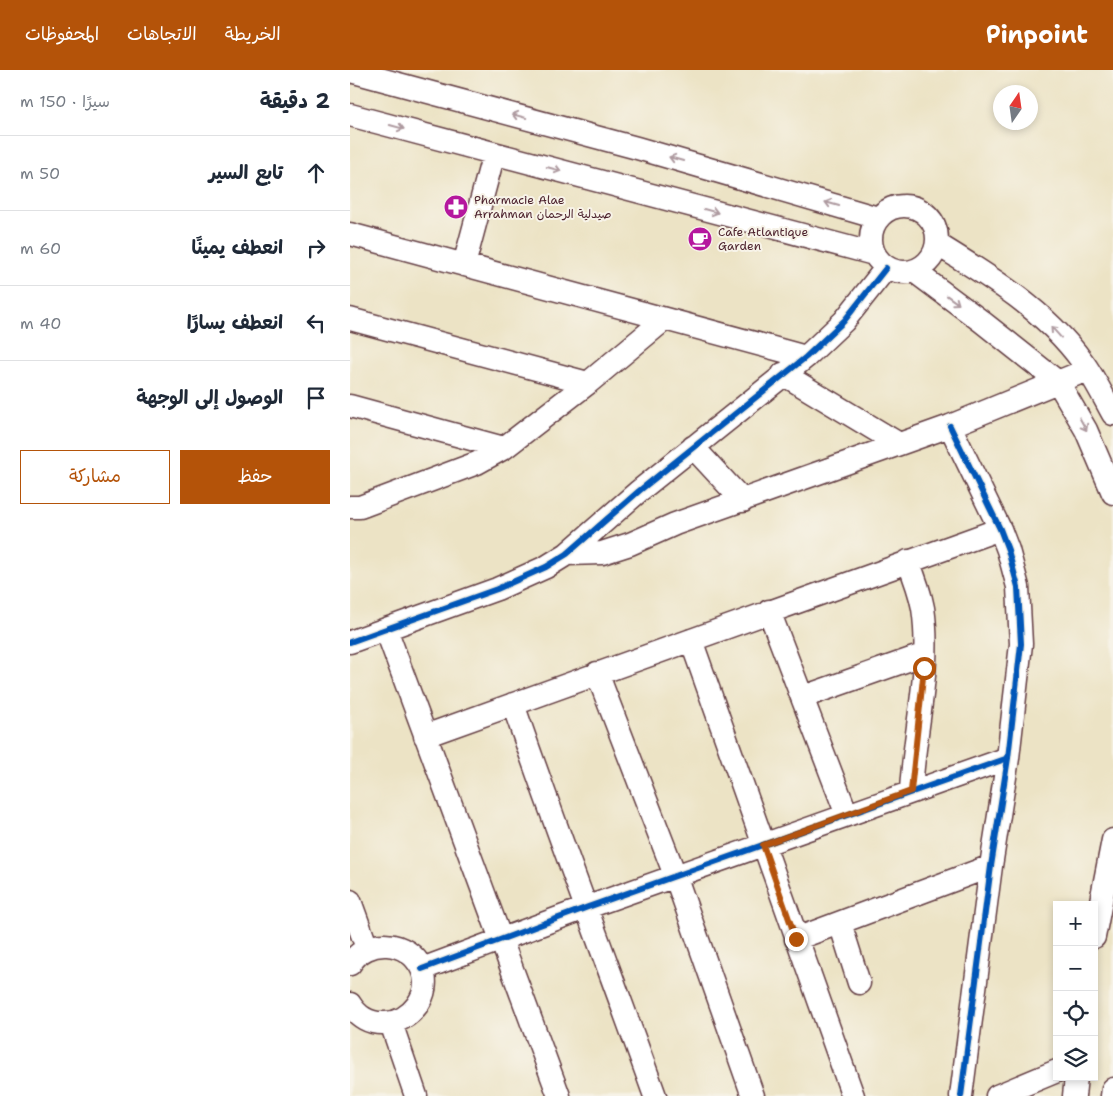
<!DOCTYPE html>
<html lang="ar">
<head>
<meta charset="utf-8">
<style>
  body { margin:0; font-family:"Shantell Sans","Playpen Sans Arabic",sans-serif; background:#f2f2f3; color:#1f2937; direction:rtl }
  .controls { position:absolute; right:15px; bottom:15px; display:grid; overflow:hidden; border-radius:0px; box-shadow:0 2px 8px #0003 }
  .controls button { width:45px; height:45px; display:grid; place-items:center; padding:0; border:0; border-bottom:1px solid #e0e1e3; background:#fff; color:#1f2937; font:25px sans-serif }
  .compass { position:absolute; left:643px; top:15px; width:45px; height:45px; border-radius:50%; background:#fff; box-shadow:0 2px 8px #0003; rotate:13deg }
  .stop { position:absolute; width:15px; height:15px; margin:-11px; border:4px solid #b45309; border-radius:50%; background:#fff }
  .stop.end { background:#b45309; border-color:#fff; box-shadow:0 1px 5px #0008 }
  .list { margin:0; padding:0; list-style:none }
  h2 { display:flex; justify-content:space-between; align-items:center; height:65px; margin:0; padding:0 20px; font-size:21px }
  h2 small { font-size:16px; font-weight:400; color:#747a83 }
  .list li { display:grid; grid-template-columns:32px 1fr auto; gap:15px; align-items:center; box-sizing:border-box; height:75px; padding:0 20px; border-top:1px solid #e0e1e3 }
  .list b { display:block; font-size:19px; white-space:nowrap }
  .list em { font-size:16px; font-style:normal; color:#747a83 }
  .actions { display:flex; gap:10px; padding:15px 20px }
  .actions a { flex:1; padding:11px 0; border:1px solid #b45309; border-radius:0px; text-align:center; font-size:18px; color:#b45309 }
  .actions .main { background:#b45309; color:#fff }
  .icon { flex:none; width:28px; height:28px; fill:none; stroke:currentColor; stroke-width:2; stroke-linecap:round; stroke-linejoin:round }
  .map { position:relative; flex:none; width:763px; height:1026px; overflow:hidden; direction:ltr }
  header { display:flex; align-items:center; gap:30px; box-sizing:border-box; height:70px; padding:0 25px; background:#b45309; color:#fff }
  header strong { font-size:24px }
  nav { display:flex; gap:28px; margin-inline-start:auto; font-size:18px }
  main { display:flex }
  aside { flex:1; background:#fff }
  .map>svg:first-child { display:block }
</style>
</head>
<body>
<header>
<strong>Pinpoint</strong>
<nav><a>الخريطة</a><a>الاتجاهات</a><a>المحفوظات</a></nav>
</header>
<main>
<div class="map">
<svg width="763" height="1026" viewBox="0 0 763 1026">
  <rect width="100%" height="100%" fill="#f7f3e8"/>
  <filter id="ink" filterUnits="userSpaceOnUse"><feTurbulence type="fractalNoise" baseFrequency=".02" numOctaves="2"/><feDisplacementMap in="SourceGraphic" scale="10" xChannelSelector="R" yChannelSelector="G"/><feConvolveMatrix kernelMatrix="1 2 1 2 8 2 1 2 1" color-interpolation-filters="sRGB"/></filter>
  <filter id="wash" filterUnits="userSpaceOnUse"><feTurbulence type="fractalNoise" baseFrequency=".0096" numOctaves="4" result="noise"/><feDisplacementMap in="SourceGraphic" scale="20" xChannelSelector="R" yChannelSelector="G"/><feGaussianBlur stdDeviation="1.12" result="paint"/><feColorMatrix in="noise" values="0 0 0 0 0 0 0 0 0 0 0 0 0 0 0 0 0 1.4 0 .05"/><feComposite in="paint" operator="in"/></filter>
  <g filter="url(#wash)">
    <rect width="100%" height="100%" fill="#ece3c5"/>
  </g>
  <g filter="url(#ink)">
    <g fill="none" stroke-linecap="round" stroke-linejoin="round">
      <defs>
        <path id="minor" d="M0 1 287 78 528 148
          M0 45 524 184
          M521 169a33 33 0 1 1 66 0a33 33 0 1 1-66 0Z
          M0 164 456 287
          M587 174C639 206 695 240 732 291 744 307 753 326 763 344
          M114 195 144 83
          M564 201 631 251 708 312 736 360 763 423
          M0 249 238 313
          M433 304 549 374
          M0 336 154 378
          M600 356 650 459 658 480 668 517 671 574 658 688 641 796 611 1026
          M343 377 393 431
          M0 437H10L127 393 154 378 238 313 315 249
          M217 484 252 483 280 474 325 454 600 356 737 300
          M558 491C564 506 570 522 573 538 582 598 564 661 561 721
          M419 541 497 745
          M36 559 209 1026
          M341 570 503 1026
          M0 572 147 519 196 497 217 484 289 421 456 287 494 251 536 198
          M247 603 325 805 403 1026
          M453 627 575 584
          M163 634C208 765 258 895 305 1026
          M75 666 650 459
          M0 831 17 878
          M490 853 509 913
          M744 867 763 770
          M446 869 641 796
          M0 894C17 867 58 869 72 899 83 924 60 953 35 953 20 954 8 947 0 934
          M72 899 238 837 658 688
          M41 953 66 1026
          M647 1026 707 1001
          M724 1026 726 1007
          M762 1026 763 1019"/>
      </defs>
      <use href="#minor" stroke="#623c42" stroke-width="25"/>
      <use href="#minor" stroke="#fff" stroke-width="22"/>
      <defs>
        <path id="cycleway" d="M600 356 650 459 658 480 668 517 671 574 658 688 641 796 611 1026
          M0 572 147 519 196 497 217 484 289 421 456 287 494 251 536 198
          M72 899 238 837 658 688"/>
      </defs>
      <use href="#cycleway" stroke="#f7f3e8" stroke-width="9"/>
      <use href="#cycleway" stroke="#0057b8" stroke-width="6"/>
    </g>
    <defs><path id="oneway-shaft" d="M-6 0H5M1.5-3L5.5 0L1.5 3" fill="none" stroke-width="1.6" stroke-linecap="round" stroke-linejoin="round" transform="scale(1.25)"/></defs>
    <g stroke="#ae9aa0">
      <use href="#oneway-shaft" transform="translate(169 46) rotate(-165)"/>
      <use href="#oneway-shaft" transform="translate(47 57) rotate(15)"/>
      <use href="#oneway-shaft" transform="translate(326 89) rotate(-164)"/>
      <use href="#oneway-shaft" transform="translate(204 99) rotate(15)"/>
      <use href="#oneway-shaft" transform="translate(482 134) rotate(-164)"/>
      <use href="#oneway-shaft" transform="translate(361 141) rotate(15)"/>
      <use href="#oneway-shaft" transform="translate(603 230) rotate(36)"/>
      <use href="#oneway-shaft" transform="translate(706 262) rotate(-132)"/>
      <use href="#oneway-shaft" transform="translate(733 354) rotate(61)"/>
    </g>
  </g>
  <g fill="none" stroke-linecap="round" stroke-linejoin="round" filter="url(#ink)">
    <path stroke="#b45309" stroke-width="6" d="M446 869 413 775 561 721 574 598"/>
  </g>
  <defs>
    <symbol id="pharmacy-disc" viewBox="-11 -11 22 22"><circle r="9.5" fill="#b5179e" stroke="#f7f3e8"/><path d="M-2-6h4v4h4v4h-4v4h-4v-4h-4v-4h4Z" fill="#fff"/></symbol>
    <symbol id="cafe-disc" viewBox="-11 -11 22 22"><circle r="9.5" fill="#b5179e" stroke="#f7f3e8"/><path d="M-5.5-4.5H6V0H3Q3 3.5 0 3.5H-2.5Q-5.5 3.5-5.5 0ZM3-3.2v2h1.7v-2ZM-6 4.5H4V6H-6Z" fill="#fff"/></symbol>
  </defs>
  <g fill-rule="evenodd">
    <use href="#pharmacy-disc" x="92" y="123" width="28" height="28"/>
    <use href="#cafe-disc" x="336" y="155" width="28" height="28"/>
  </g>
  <g text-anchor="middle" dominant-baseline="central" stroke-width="4" stroke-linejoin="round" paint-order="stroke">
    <g font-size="12" fill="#4a1f2b" stroke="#f7f3e8" text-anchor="start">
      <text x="124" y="130">Pharmacie Alae<tspan x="124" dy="14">Arrahman صيدلية الرحمان</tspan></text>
      <text x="368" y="162">Cafe Atlantique<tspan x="368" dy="14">Garden</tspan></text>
    </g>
  </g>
</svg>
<div class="controls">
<button>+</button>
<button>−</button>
<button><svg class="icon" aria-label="locate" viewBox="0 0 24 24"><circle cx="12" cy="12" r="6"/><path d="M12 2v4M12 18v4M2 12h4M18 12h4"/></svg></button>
<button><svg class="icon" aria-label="layers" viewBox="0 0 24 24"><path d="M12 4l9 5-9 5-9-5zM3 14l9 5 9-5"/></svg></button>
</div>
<svg class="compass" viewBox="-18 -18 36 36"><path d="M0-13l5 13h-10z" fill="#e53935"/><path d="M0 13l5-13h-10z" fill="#747a83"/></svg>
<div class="stop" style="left:574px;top:598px"></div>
<div class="stop end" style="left:446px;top:869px"></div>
</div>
<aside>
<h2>2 دقيقة<small>سيرًا · 150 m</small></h2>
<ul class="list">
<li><svg class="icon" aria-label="ahead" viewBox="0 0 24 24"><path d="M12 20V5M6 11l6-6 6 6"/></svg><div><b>تابع السير</b></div><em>50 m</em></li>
<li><svg class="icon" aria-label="right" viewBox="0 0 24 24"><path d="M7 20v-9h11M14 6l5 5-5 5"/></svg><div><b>انعطف يمينًا</b></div><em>60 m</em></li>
<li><svg class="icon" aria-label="left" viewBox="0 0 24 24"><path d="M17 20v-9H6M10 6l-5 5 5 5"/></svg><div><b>انعطف يسارًا</b></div><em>40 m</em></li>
<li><svg class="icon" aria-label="arrive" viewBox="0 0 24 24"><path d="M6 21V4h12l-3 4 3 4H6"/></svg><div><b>الوصول إلى الوجهة</b></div></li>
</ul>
<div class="actions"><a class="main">حفظ</a><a>مشاركة</a></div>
</aside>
</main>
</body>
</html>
